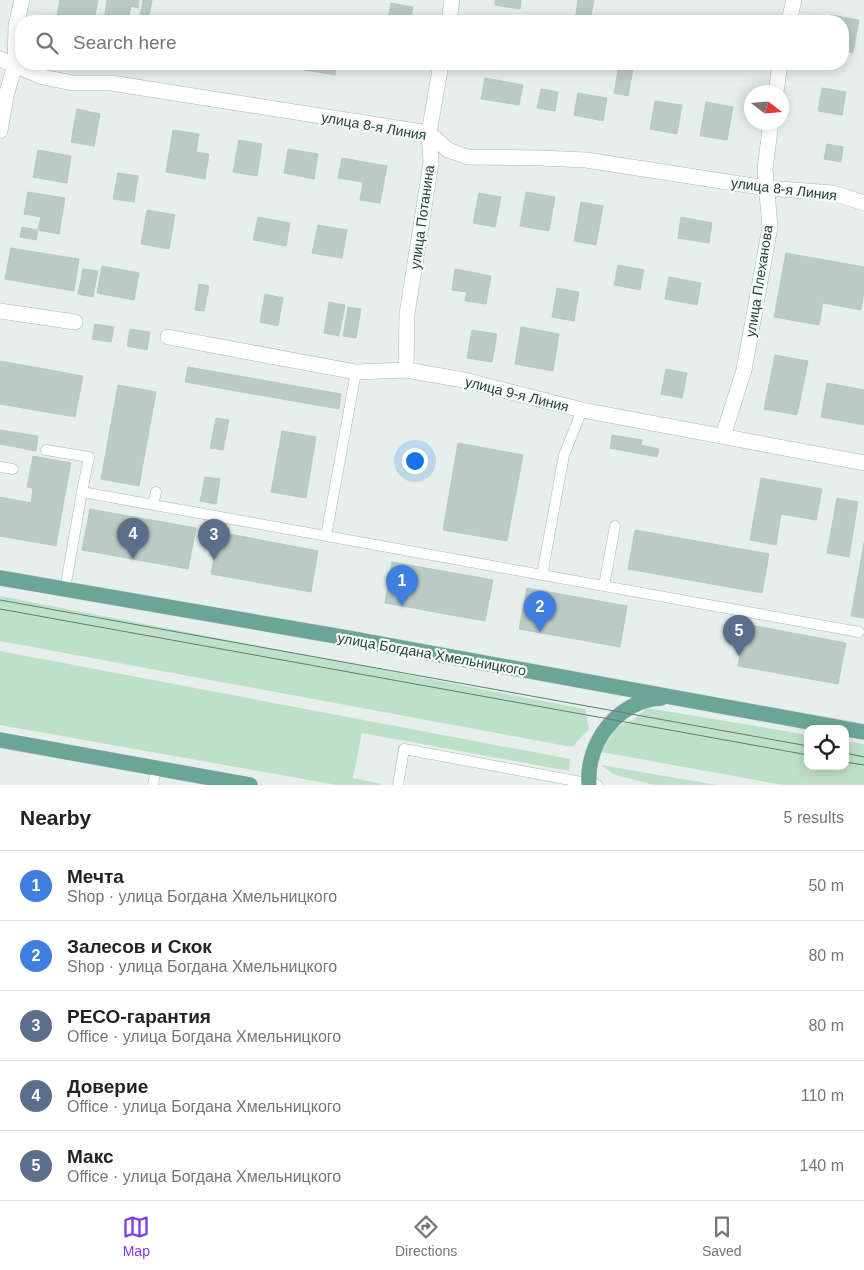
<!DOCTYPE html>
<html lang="en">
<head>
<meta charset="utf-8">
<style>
  body { margin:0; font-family:Helvetica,sans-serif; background:#f6f6f6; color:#222 }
  .controls { position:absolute; right:15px; bottom:15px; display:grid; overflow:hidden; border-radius:10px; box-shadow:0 2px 12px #0003 }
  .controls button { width:45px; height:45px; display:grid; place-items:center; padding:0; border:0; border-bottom:1px solid #e0e0e0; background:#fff; color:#222; font:25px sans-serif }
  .compass { position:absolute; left:744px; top:85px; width:45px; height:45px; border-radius:50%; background:#fff; box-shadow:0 2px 12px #0003; rotate:106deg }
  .you { position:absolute; left:414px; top:460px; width:18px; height:18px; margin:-12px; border:4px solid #fff; border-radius:50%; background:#1a73e8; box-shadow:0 0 0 8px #1a73e833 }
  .badge { display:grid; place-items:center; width:32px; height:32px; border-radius:50%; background:#7c3aed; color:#fff; font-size:16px; font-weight:700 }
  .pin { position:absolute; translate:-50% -41px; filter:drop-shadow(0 1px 2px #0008) }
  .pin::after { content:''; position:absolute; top:26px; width:18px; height:15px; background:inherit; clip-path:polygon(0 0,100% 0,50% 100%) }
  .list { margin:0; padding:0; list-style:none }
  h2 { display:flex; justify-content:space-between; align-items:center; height:65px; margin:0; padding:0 20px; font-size:21px }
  h2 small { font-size:16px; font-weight:400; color:#767676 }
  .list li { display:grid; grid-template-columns:32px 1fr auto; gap:15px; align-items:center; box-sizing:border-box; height:70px; padding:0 20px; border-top:1px solid #e0e0e0 }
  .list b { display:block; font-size:19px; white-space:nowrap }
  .list p { margin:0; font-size:16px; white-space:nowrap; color:#767676 }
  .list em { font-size:16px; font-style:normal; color:#767676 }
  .icon { flex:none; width:28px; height:28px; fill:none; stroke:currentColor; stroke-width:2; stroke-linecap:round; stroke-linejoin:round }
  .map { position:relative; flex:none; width:864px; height:785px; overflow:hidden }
  .search { position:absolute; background:#fff; box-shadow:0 2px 12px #0003; left:15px; right:15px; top:15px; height:55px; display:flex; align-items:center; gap:12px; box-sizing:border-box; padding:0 18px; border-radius:20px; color:#767676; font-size:19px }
  .sheet { height:415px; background:#fff }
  nav { display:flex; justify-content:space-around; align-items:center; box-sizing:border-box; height:70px; border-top:1px solid #e0e0e0; background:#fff; font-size:14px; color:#767676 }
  nav a { display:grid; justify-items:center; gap:2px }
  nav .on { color:#7c3aed }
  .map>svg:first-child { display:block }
</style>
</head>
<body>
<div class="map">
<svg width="864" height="785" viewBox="0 0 864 785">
  <rect width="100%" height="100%" fill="#e6efeb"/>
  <path fill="#bfe0c8" d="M0 596 585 709 589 729 572 747 0 641Z
    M0 651 570 759 569 771 362 733 353 778 381 784 380 785H337L0 725Z
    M647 708 808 735V766H845V741L864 744V785H783L601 752 617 727 633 720Z
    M601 765 717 785H654L613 774Z"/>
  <path fill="#bbcac4" stroke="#b8c9c2" d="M60 0H98L94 21H56Z
    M107 0H139L138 8 131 6 128 21H104Z
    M143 0H152L148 21H139Z
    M495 0H521L520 9 495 5Z
    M578 0H594L590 21H575Z
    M391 3 413 7 410 21H388Z
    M223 15 238 18V21H222Z
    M831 15 859 20 853 53 843 51V21H830Z
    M613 16 639 21H612Z
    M287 64H337L335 75 287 67Z
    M619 66 633 69 628 96 614 93Z
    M485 78 523 85 519 105 481 99Z
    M822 88 846 92 842 115 818 111Z
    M541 89 558 92 555 111 537 108Z
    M578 93 607 98 603 121 574 115Z
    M655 101 682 105 677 134 650 129Z
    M706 102 733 107 727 140 700 136Z
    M77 109 100 114 94 146 71 142Z
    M173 130 199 134 196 152 209 154 205 179 166 172Z
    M239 140 262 144 257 176 233 172Z
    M827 144 843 147 841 162 824 159Z
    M288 149 318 154 314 179 284 173Z
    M38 150 71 156 67 183 33 177Z
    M342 158 387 166 380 203 360 200 363 182 338 178Z
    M118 173 138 176 134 202 113 199Z
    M28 192 65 198 59 234 38 230 41 217 24 214Z
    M526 192 555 197 549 231 520 226Z
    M479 193 501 197 495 227 473 223Z
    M581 202 603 206 596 245 574 241Z
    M147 210 175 215 169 249 141 244Z
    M258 217 290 223 286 246 253 240Z
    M681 217 712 223 709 243 678 238Z
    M318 225 347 230 342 258 312 253Z
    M22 227 38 230 36 240 20 237Z
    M11 248 79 259 74 291 5 279Z
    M786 253 864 267V291L861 310 823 303 819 325 774 317Z
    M618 265 644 270 640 290 614 285Z
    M102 266 139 273 134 300 97 293Z
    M83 269 98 271 93 297 78 294Z
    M455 269 491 276 486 304 465 301 467 292 452 290Z
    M669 277 701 283 697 305 665 299Z
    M199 284 209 286 204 311 195 310Z
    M557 288 579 292 574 321 552 317Z
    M265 294 283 298 278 326 260 322Z
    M329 302 345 305 339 336 324 333Z
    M348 307 361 309 356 338 343 336Z
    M95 324 114 327 111 342 92 339Z
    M521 327 559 334 553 371 515 364Z
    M130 329 150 332 147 350 127 346Z
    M472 330 497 334 492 362 467 358Z
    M775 355 808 361 797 415 764 409Z
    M0 361 83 376 75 417 0 404Z
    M188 367 341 394 339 409 185 382Z
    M666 369 687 373 682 398 661 394Z
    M827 383 864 390V425L821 417Z
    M118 385 156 392 139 486 101 479Z
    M216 418 229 420 223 450 210 448Z
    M0 430 38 436 36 451 0 444Z
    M282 431 316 437 306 498 271 492Z
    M612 435 642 440 641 445 659 449 657 457 610 448Z
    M458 443 523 455 507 541 443 530Z
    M33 456 71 463 65 494 27 487Z
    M205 477 220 479 216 504 200 501Z
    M761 478 822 489 816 520 781 514 776 545 750 540Z
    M33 488 65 494 56 546 0 536V497L31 503Z
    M837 498 858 502 849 557 827 553Z
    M90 509 196 528 188 569 82 550Z
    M635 530 769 554 762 593 628 569Z
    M219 532 318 551 311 592 211 574Z
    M864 543V618L851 616Z
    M392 562 493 580 485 621 385 603Z
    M527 588 627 606 620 647 519 629Z
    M745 624 846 643 838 684 738 666Z"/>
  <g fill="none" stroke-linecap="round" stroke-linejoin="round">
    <defs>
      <path id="service" d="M46 450 89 457 82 492
        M0 467 13 469
        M153 505 156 492
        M326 536 356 372
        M542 575 564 455 582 410
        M604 586 615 526
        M65 589 82 492 859 632
        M153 785 156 768
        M398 785 404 749 597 785"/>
      <path id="minor" d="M449 21 452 0
        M789 21 794 0
        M0 59 43 77 73 83H111L429 133 448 150 468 157 540 158 586 160 766 188 833 193 864 203
        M776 92 780 64
        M0 131 6 96 15 65 16 26 22 0
        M0 311 75 322
        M168 337 356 372 406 370 464 380 582 410 864 463
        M406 370 407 314 431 163 429 133 441 64
        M723 436 744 370 770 227 765 169 771 122"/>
      <path id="primary" d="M0 578 342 637 864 732
        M0 740 250 785
        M589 785C586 743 617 701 661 698"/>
    </defs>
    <use href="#service" stroke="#a8b8b2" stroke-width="11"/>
    <use href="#minor" stroke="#a8b8b2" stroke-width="16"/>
    <use href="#primary" stroke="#c2cac8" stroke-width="16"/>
    <use href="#service" stroke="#fff" stroke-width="10"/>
    <use href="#minor" stroke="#fff" stroke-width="15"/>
    <use href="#primary" stroke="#6aa596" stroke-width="15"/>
    <path stroke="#5f7d75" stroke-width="1" d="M0 600 808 746
      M0 609 808 755
      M845 753 864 757
      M845 762 864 765"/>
  </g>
  <g text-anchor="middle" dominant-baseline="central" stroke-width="4.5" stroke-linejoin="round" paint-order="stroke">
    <g font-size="14" fill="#24423a" stroke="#f7fbf9">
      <text transform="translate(374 126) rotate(10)">улица 8-я Линия</text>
      <text transform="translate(784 189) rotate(7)">улица 8-я Линия</text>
      <text transform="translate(422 217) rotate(-82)">улица Потанина</text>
      <text transform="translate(759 281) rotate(-81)">улица Плеханова</text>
      <text transform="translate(517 394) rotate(14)">улица 9-я Линия</text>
      <text transform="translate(432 654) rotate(10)">улица Богдана Хмельницкого</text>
    </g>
  </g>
</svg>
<div class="controls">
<button><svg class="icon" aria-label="locate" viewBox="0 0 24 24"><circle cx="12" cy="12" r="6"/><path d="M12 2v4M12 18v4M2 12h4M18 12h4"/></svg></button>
</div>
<svg class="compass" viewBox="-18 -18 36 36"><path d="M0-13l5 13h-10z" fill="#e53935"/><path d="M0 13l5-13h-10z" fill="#767676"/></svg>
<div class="you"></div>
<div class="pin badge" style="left:402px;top:606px;background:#3f7fe0">1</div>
<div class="pin badge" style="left:540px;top:632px;background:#3f7fe0">2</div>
<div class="pin badge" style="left:214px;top:560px;background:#5c6f8a">3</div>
<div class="pin badge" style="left:133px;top:559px;background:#5c6f8a">4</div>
<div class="pin badge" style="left:739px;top:656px;background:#5c6f8a">5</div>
<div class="search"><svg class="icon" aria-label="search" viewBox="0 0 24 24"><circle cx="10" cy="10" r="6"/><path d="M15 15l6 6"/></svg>Search here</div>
</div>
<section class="sheet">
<h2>Nearby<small>5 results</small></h2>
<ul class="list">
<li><span class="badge" style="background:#3f7fe0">1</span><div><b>Мечта</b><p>Shop · улица Богдана Хмельницкого</p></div><em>50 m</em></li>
<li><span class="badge" style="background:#3f7fe0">2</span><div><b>Залесов и Скок</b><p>Shop · улица Богдана Хмельницкого</p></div><em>80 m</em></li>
<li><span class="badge" style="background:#5c6f8a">3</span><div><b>РЕСО-гарантия</b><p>Office · улица Богдана Хмельницкого</p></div><em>80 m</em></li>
<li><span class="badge" style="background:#5c6f8a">4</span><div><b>Доверие</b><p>Office · улица Богдана Хмельницкого</p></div><em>110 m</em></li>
<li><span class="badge" style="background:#5c6f8a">5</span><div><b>Макс</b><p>Office · улица Богдана Хмельницкого</p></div><em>140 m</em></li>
</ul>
</section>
<nav>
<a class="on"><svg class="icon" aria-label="map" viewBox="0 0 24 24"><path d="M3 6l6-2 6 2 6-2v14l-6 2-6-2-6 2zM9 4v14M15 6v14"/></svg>Map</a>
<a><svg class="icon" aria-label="directions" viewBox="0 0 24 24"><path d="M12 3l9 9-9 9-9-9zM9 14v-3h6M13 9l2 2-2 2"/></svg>Directions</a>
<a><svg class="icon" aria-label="saved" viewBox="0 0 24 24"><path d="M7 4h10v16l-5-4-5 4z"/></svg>Saved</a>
</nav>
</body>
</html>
